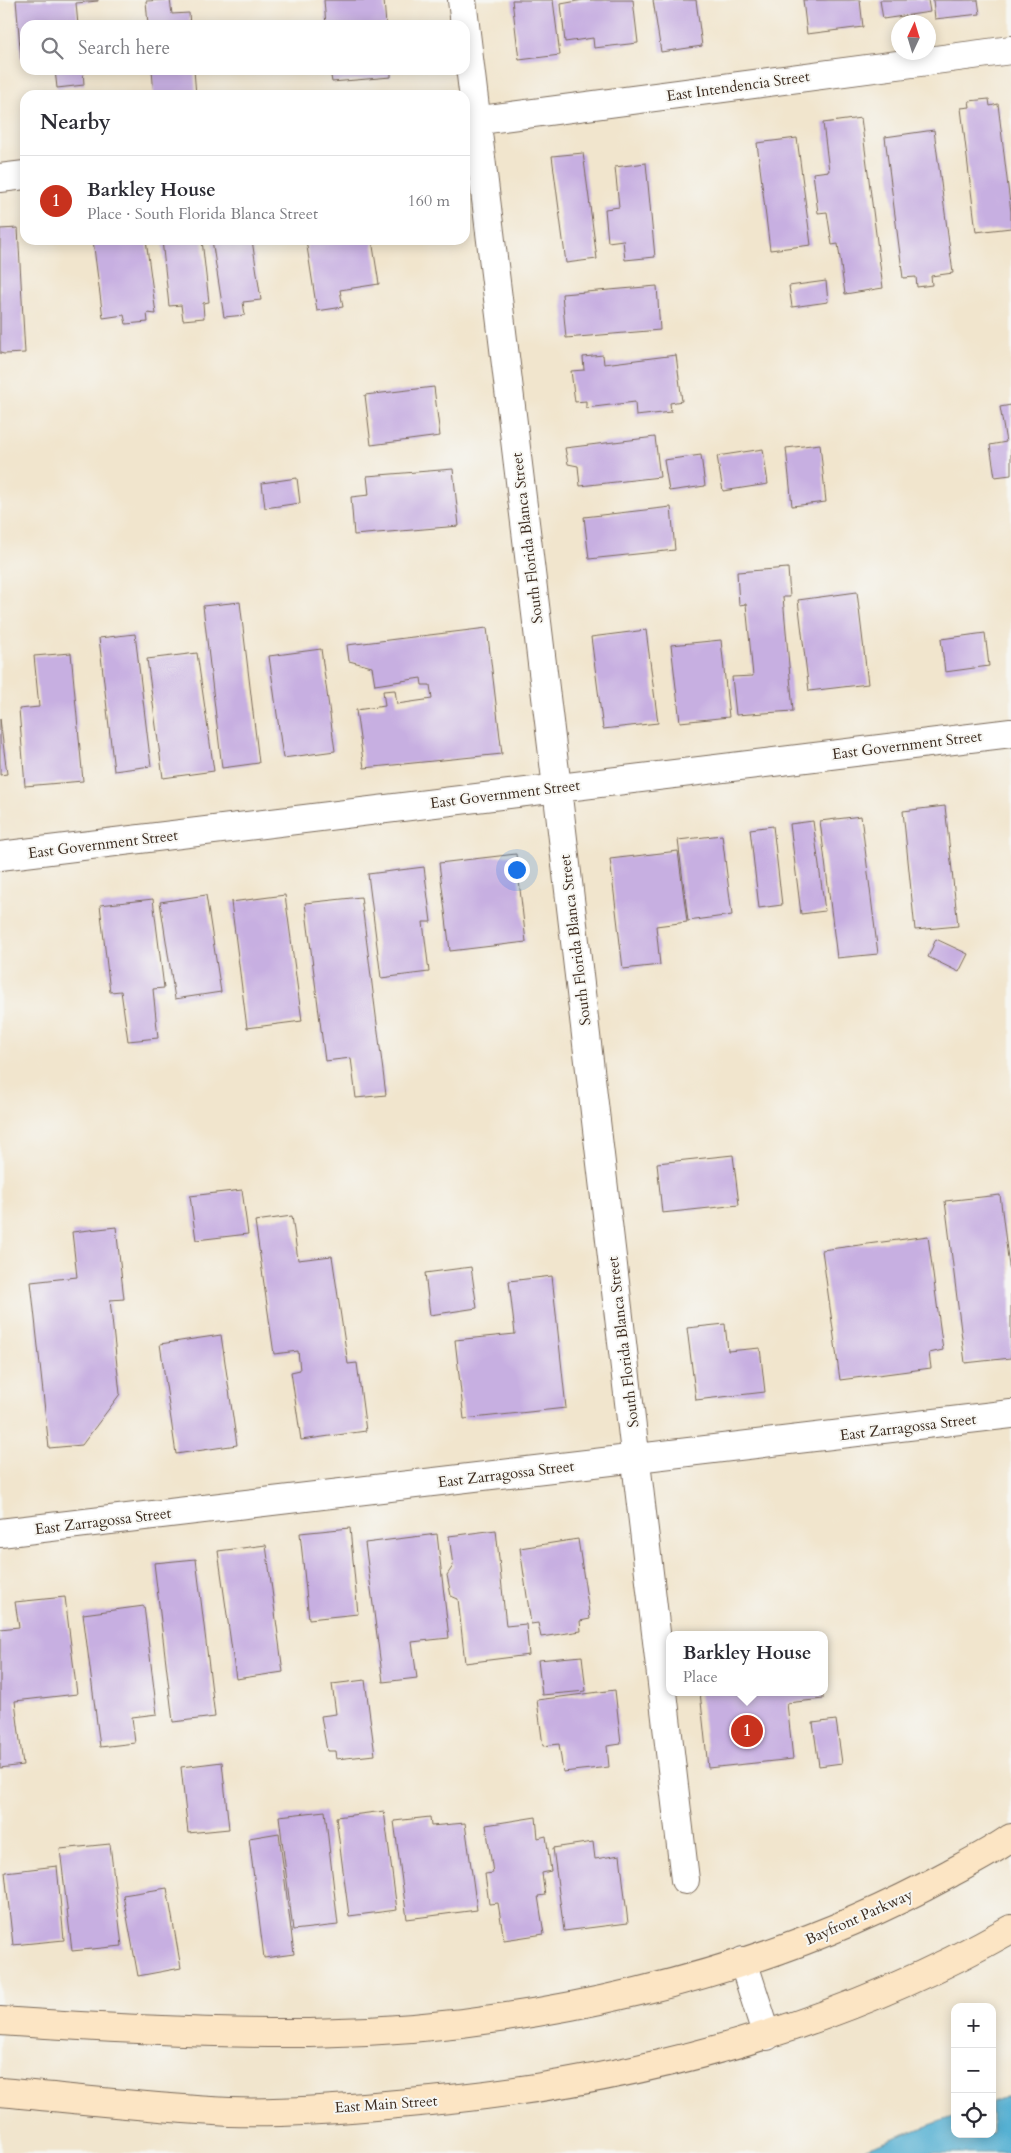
<!DOCTYPE html>
<html lang="en">
<head>
<meta charset="utf-8">
<style>
  body { margin:0; font-family:Cardo,serif; background:#f2f2f3; color:#2b2b33 }
  .controls { position:absolute; right:15px; bottom:15px; display:grid; overflow:hidden; border-radius:10px; box-shadow:0 2px 12px #0003 }
  .controls button { width:45px; height:45px; display:grid; place-items:center; padding:0; border:0; border-bottom:1px solid #e1e1e2; background:#fff; color:#2b2b33; font:25px sans-serif }
  .compass { position:absolute; left:891px; top:15px; width:45px; height:45px; border-radius:50%; background:#fff; box-shadow:0 2px 12px #0003; rotate:4deg }
  .you { position:absolute; left:516px; top:869px; width:18px; height:18px; margin:-12px; border:4px solid #fff; border-radius:50%; background:#1a73e8; box-shadow:0 0 0 8px #1a73e833 }
  .badge { display:grid; place-items:center; width:32px; height:32px; border-radius:50%; background:#c8321e; color:#fff; font-size:16px; font-weight:700 }
  .pin { position:absolute; translate:-50% -50%; border:2px solid #fff; box-shadow:0 1px 5px #0006 }
  .popup { position:absolute; left:666px; top:1631px; width:162px; height:65px; box-sizing:border-box; display:grid; place-content:center; border-radius:10px; background:#fff; filter:drop-shadow(0 1px 4px #0005); font-size:16px; white-space:nowrap; color:#7c7c81 }
  .popup b { font-size:19px; color:#2b2b33 }
  .popup::after { content:''; position:absolute; left:50%; top:100%; margin-left:-10px; border:10px solid transparent; border-top-color:#fff }
  .list { margin:0; padding:0; list-style:none }
  h2 { display:flex; justify-content:space-between; align-items:center; height:65px; margin:0; padding:0 20px; font-size:21px }
  h2 small { font-size:16px; font-weight:400; color:#7c7c81 }
  .list li { display:grid; grid-template-columns:32px 1fr auto; gap:15px; align-items:center; box-sizing:border-box; height:90px; padding:0 20px; border-top:1px solid #e1e1e2 }
  .list b { display:block; font-size:19px; white-space:nowrap }
  .list p { margin:0; font-size:16px; white-space:nowrap; color:#7c7c81 }
  .list em { font-size:16px; font-style:normal; color:#7c7c81 }
  .icon { flex:none; width:28px; height:28px; fill:none; stroke:currentColor; stroke-width:2; stroke-linecap:round; stroke-linejoin:round }
  .map { position:relative; flex:none; width:1011px; height:2153px; overflow:hidden }
  .search { position:absolute; background:#fff; box-shadow:0 2px 12px #0003; left:20px; top:20px; width:450px; height:55px; display:flex; align-items:center; gap:12px; box-sizing:border-box; padding:0 18px; border-radius:15px; color:#7c7c81; font-size:19px }
  .panel { position:absolute; background:#fff; box-shadow:0 2px 12px #0003; left:20px; top:90px; width:450px; height:155px; border-radius:15px }
  .map>svg:first-child { display:block }
</style>
</head>
<body>
<div class="map">
<svg width="1011" height="2153" viewBox="0 0 1011 2153">
  <rect width="100%" height="100%" fill="#f6f6f2"/>
  <filter id="ink" filterUnits="userSpaceOnUse"><feTurbulence type="fractalNoise" baseFrequency=".02" numOctaves="2"/><feDisplacementMap in="SourceGraphic" scale="10" xChannelSelector="R" yChannelSelector="G"/><feConvolveMatrix kernelMatrix="1 2 1 2 8 2 1 2 1" color-interpolation-filters="sRGB"/></filter>
  <filter id="wash" filterUnits="userSpaceOnUse"><feTurbulence type="fractalNoise" baseFrequency=".0096" numOctaves="4" result="noise"/><feDisplacementMap in="SourceGraphic" scale="20" xChannelSelector="R" yChannelSelector="G"/><feGaussianBlur stdDeviation="1.12" result="paint"/><feColorMatrix in="noise" values="0 0 0 0 0 0 0 0 0 0 0 0 0 0 0 0 0 1.4 0 .05"/><feComposite in="paint" operator="in"/></filter>
  <g filter="url(#wash)">
    <rect width="100%" height="100%" fill="#f1e5cd"/>
    <path fill="#56b1d3" stroke="#486e78" d="M1011 2095V2153H852L955 2116V2134H992V2102Z"/>
    <g id="blocks">
      <path fill="#c7afe1" d="M16 0H98V1L76 3 78 25H25V58L21 59Z
        M163 0H170L172 14 189 13 190 25H148L146 1Z
        M324 0H384L386 25H326Z
        M512 0H553L560 55 519 60Z
        M583 0H633L638 43 594 48 593 38 565 42 561 4Z
        M653 0H696L702 46 661 52Z
        M803 0H860L863 27 807 34Z
        M880 0H928L930 12 883 19Z
        M933 0H978L980 14 935 19Z
        M55 70H83L84 85 57 88Z
        M152 70H194L196 95H154Z
        M330 70H391V77L332 82Z
        M989 99 990 106 998 104 1011 212V228L976 232 961 108 970 107 969 101Z
        M861 118 883 288 845 294 838 244 832 245 827 212 818 213 813 173 829 171 823 123Z
        M934 130 953 273 931 276 932 285 917 287 916 277 903 278 885 137Z
        M797 138 811 245 770 250 757 143Z
        M583 153 597 259 566 263 552 156Z
        M646 163 655 257 625 260 623 240 608 242 605 209 619 207 615 167Z
        M18 228 25 353 4 354 0 353V229Z
        M93 240H146L156 314 147 313 148 322 126 324 124 315 103 318Z
        M162 240H202L209 302 203 303 204 318 183 320 181 305 169 306Z
        M212 240H252L261 300 243 302 245 315 224 317Z
        M306 240H372L379 284 340 290 343 307 317 311Z
        M826 281 828 302 792 307 789 286Z
        M657 286 660 330 566 338 562 294Z
        M603 355 604 364 676 355 682 401 670 403 671 412 636 416 635 402 586 408V401L575 402 571 371 584 370 583 357Z
        M434 387 440 436 371 445 365 395Z
        M1011 405V475L995 477 990 445 1006 442 1000 407Z
        M655 437 660 477 580 486 578 466 568 464 565 448Z
        M820 444 826 502 792 506 786 448Z
        M763 449 768 484 723 491 717 456Z
        M701 455 705 486 669 491 664 460Z
        M453 469 459 526 354 535 351 497 369 495 367 476Z
        M297 478 300 503 265 508 262 483Z
        M671 507 675 550 589 559 584 517Z
        M788 568 790 597H783L793 711 736 715 732 677 753 676 746 604 739 605 737 572Z
        M857 592 868 684 809 691 798 600Z
        M240 602 259 763 222 768 203 606Z
        M487 628 502 754 364 768 356 710 385 706 383 691 395 690 397 704 432 699 430 685H422L421 678 375 685 372 667 349 661 347 645Z
        M646 630 658 723 603 729 591 637Z
        M985 633 989 666 945 672 941 639Z
        M135 634 151 766 114 771 99 638Z
        M721 640 729 717 680 722 671 645Z
        M321 649 335 751 283 758 269 656Z
        M71 653 83 781 25 786 19 709 39 707 34 656Z
        M197 653 214 771 163 778 147 659Z
        M0 719 7 774 0 775Z
        M945 806 958 926 915 930 903 811Z
        M861 816 878 954 837 958 820 821Z
        M813 821 825 911 801 914 790 824Z
        M773 826 782 905 759 908 750 829Z
        M722 835 732 915 688 921 678 840Z
        M678 851 687 922 656 926 660 965 623 969 610 859Z
        M516 854 526 942 450 951 439 863Z
        M424 867 431 922H423L429 972 381 978 368 874Z
        M206 895 221 992 175 999 160 902Z
        M285 895 302 1021 247 1028 231 902Z
        M361 897 386 1095 356 1098 351 1058 325 1061 305 903Z
        M153 899 164 988 153 989 158 1038 128 1041 121 991 110 992 100 905Z
        M936 939 968 954 959 972 928 957Z
        M733 1155 739 1205 662 1213 657 1163Z
        M242 1190 248 1234 196 1240 190 1196Z
        M1000 1195 1011 1282V1358L965 1363 945 1201Z
        M292 1216 298 1260 332 1256 348 1364 357 1363 366 1431 301 1440 291 1372 300 1370 298 1351 274 1354 255 1221Z
        M116 1227 124 1299 110 1300 120 1394 82 1445 49 1448 31 1282 77 1277 72 1232Z
        M928 1236 943 1350 929 1353 931 1368 840 1380 822 1250Z
        M471 1267 477 1308 430 1315 425 1273Z
        M552 1276 566 1408 464 1419 455 1340 515 1334 509 1281Z
        M725 1324 728 1351 760 1348 765 1392 696 1400 687 1328Z
        M221 1335 237 1445 176 1454 160 1344Z
        M350 1528 358 1614 309 1619 300 1533Z
        M496 1530 506 1626 526 1624 529 1655 465 1663 458 1599 451 1596 447 1575 453 1566 449 1536Z
        M437 1534 449 1638 412 1642 417 1678 383 1682 365 1543Z
        M578 1539 590 1619 580 1621 581 1631 541 1637 538 1623 531 1624 520 1548Z
        M266 1545 283 1672 236 1679 218 1551Z
        M196 1559 215 1717 173 1722 154 1563Z
        M65 1597 77 1694 15 1701 23 1765 0 1768V1629L19 1627 15 1602Z
        M144 1606 157 1714 132 1717 135 1743 100 1747 83 1614Z
        M582 1656 586 1691 542 1695 538 1660Z
        M365 1680 375 1755 336 1759 335 1751H327L321 1716 336 1714 332 1684Z
        M615 1690 621 1744 607 1746 609 1767 563 1772 559 1744 543 1746 537 1700Z
        M700 1692H823V1699L787 1703 793 1759 708 1768Z
        M836 1720 842 1763 819 1766 813 1723Z
        M222 1762 229 1829 188 1833 181 1767Z
        M325 1811 338 1925 293 1930 279 1816Z
        M384 1811 397 1910 349 1916 336 1817Z
        M430 1817 431 1826 465 1823 477 1910 407 1919 394 1821Z
        M536 1817 538 1838 546 1836 551 1871 542 1873 545 1895 538 1896 544 1934 504 1940 498 1903 489 1904 485 1874 493 1873 486 1825Z
        M279 1833 294 1954 264 1958 249 1838Z
        M593 1842 595 1859 620 1855 628 1923 564 1931 553 1848Z
        M110 1844 122 1946 72 1951 60 1849Z
        M57 1866 64 1940 13 1945 5 1872Z
        M167 1888 181 1968 138 1976 123 1895Z"/>
    </g>
  </g>
  <g filter="url(#ink)">
    <use href="#blocks" fill-opacity="0" stroke="#7b6b5b" stroke-width="1"/>
    <g fill="none" stroke-linecap="round" stroke-linejoin="round">
      <defs>
        <path id="street" d="M462 0 557 788 685 1880
          M465 122 1011 50
          M0 178 25 175
          M0 856 1011 733
          M0 1533 1011 1414
          M743 1961 767 2036"/>
        <path id="secondary" d="M0 2021C103 2028 207 2034 310 2033 523 2030 759 1978 947 1875 969 1863 991 1852 1011 1838
          M0 2092C76 2099 153 2108 230 2112 283 2114 343 2109 397 2104 612 2087 823 2036 1011 1929"/>
      </defs>
      <use href="#street" stroke="#7b6b5b" stroke-width="30"/>
      <use href="#secondary" stroke="#7b6b5b" stroke-width="30"/>
      <use href="#street" stroke="#fff" stroke-width="28"/>
      <use href="#secondary" stroke="#fce5c4" stroke-width="28"/>
    </g>
  </g>
  <g text-anchor="middle" dominant-baseline="central" stroke-width="4" stroke-linejoin="round" paint-order="stroke">
    <g font-size="15" fill="#3b2a1e" stroke="#f6f6f2">
      <text transform="translate(738 86) rotate(-8)">East Intendencia Street</text>
      <text transform="translate(527 538) rotate(-97)">South Florida Blanca Street</text>
      <text transform="translate(907 745) rotate(-7)">East Government Street</text>
      <text transform="translate(505 794) rotate(-7)">East Government Street</text>
      <text transform="translate(103 844) rotate(-7)">East Government Street</text>
      <text transform="translate(575 940) rotate(-97)">South Florida Blanca Street</text>
      <text transform="translate(623 1342) rotate(-97)">South Florida Blanca Street</text>
      <text transform="translate(908 1427) rotate(-7)">East Zarragossa Street</text>
      <text transform="translate(506 1474) rotate(-7)">East Zarragossa Street</text>
      <text transform="translate(103 1521) rotate(-7)">East Zarragossa Street</text>
      <text transform="translate(859 1917) rotate(-24)">Bayfront Parkway</text>
      <text transform="translate(386 2104) rotate(-4)">East Main Street</text>
    </g>
  </g>
</svg>
<div class="controls">
<button>+</button>
<button>−</button>
<button><svg class="icon" aria-label="locate" viewBox="0 0 24 24"><circle cx="12" cy="12" r="6"/><path d="M12 2v4M12 18v4M2 12h4M18 12h4"/></svg></button>
</div>
<svg class="compass" viewBox="-18 -18 36 36"><path d="M0-13l5 13h-10z" fill="#e53935"/><path d="M0 13l5-13h-10z" fill="#7c7c81"/></svg>
<div class="you"></div>
<div class="pin badge" style="left:747px;top:1731px">1</div>
<div class="popup"><b>Barkley House</b>Place</div>
<div class="search"><svg class="icon" aria-label="search" viewBox="0 0 24 24"><circle cx="10" cy="10" r="6"/><path d="M15 15l6 6"/></svg>Search here</div>
<section class="panel">
<h2>Nearby<small></small></h2>
<ul class="list">
<li><span class="badge">1</span><div><b>Barkley House</b><p>Place · South Florida Blanca Street</p></div><em>160 m</em></li>
</ul>
</section>
</div>
</body>
</html>
